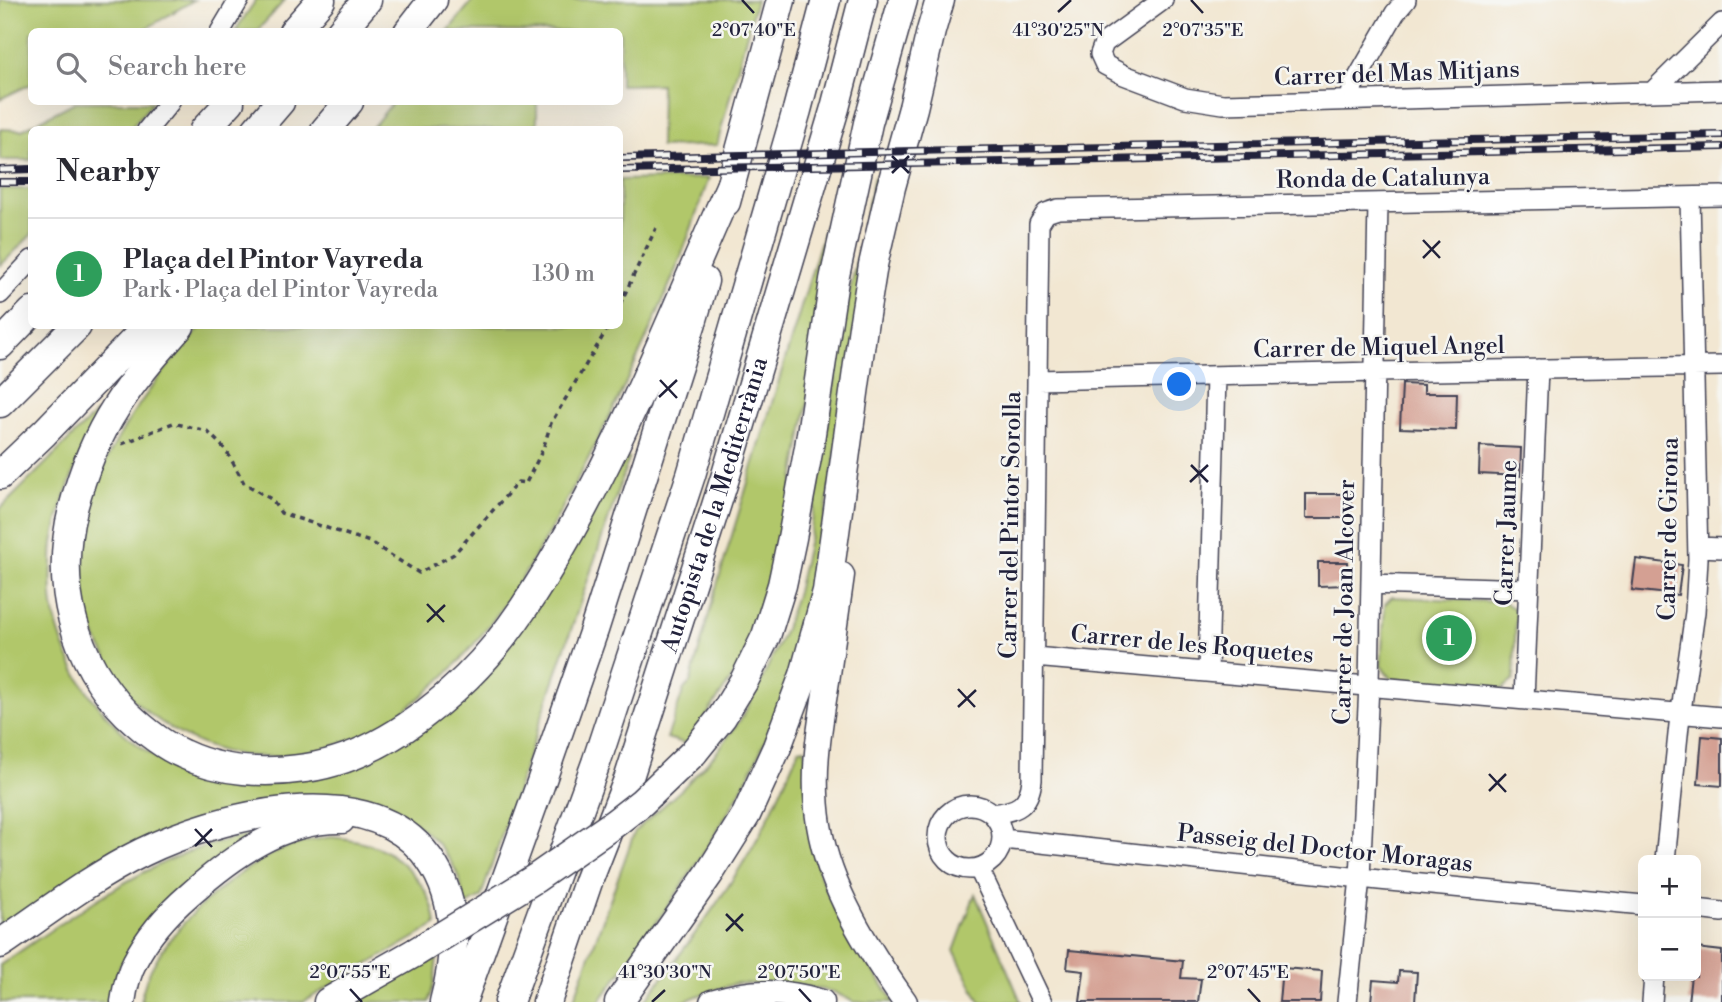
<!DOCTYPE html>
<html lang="en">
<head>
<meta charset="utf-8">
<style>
  body { margin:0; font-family:"Libre Bodoni",serif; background:#f7f7f7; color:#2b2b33 }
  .controls { position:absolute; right:21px; bottom:21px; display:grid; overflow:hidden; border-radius:10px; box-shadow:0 7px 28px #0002 }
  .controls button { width:63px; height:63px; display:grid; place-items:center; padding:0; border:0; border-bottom:2px solid #e1e1e2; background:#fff; color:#2b2b33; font:35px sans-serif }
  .you { position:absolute; left:1180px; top:385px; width:24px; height:24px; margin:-18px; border:5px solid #fff; border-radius:50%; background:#1a73e8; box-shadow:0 0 0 10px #1a73e833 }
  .badge { display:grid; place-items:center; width:46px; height:46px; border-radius:50%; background:#b5179e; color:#fff; font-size:23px; font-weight:700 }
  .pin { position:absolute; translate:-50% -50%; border:4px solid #fff; box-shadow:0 2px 7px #0006 }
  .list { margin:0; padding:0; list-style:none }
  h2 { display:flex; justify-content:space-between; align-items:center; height:91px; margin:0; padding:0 28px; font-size:30px }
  h2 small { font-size:23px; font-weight:400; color:#7c7c81 }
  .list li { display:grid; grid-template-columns:46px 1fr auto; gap:21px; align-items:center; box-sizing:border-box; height:112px; padding:0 28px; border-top:2px solid #e1e1e2 }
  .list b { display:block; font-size:26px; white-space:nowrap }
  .list p { margin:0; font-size:23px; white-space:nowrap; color:#7c7c81 }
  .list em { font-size:23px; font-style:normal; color:#7c7c81 }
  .icon { flex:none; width:38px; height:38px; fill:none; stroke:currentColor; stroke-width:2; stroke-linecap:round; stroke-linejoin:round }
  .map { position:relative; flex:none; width:1722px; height:1002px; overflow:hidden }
  .search { position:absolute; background:#fff; box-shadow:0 7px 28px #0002; left:28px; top:28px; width:595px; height:77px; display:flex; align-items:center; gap:18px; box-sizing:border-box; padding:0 24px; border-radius:10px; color:#7c7c81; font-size:26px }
  .panel { position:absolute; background:#fff; box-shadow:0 7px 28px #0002; left:28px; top:126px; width:595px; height:203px; border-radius:10px }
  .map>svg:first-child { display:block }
</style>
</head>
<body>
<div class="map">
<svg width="1722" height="1002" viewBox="0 0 1722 1002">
  <rect width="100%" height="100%" fill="#f6f6f2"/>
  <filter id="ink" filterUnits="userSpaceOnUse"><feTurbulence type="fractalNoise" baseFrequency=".0143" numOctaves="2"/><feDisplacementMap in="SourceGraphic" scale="14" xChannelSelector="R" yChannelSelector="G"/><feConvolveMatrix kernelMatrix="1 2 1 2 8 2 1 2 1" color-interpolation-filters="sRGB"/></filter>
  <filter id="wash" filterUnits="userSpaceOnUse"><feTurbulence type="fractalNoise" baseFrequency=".00686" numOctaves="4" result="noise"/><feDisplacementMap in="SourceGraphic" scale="28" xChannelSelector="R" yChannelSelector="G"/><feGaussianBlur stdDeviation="1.57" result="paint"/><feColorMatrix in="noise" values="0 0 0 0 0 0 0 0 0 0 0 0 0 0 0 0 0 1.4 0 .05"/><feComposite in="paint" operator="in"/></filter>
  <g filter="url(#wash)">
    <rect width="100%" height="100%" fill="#f2e7d2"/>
    <path fill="#b1c76b" stroke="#6a7453" stroke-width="2" d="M0 0H194L142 31 32 32 31 84 0 99Z
      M256 0H285L257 31H235Z
      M473 0H756L717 145 660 147 661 84 620 85V32L448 31Z
      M75 102H153L130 129 32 130 31 160H0V129L22 130Z
      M393 102H537V129H371Z
      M841 175H849L780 556 746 657 687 744 667 738 684 689 690 683 716 588Z
      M874 177 882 178 808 617C792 667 775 724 751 771 709 853 653 928 599 1002H573L635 831 682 789 716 753 743 716 762 679 784 632 797 592 810 535 847 305Z
      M709 178C697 211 686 246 672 279 643 349 610 418 574 486 533 564 487 645 416 701 342 760 243 780 161 722 145 711 128 697 118 681 113 673 110 664 106 656 102 648 97 641 94 633 81 601 80 566 84 533 93 457 152 382 202 326H620V180Z
      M0 189H31L32 234 0 266Z
      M97 412C82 453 60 500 53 543 52 550 52 557 52 564 51 582 51 600 55 617 70 683 118 742 179 769 195 776 213 778 231 782L436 716 624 457 629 458 481 897 465 906C463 894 461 881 455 869 433 828 392 802 346 797 322 795 299 797 275 800L0 928V509Z
      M1392 597 1504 602 1516 610 1514 680 1502 689 1392 679 1381 666 1385 604Z
      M805 748 819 873 837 915 894 1002H854L834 992 804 986 737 983 697 996 683 1002H644C685 947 728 893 761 832 775 805 787 777 799 749Z
      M250 835 120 965 113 989 112 1002H0V965C59 925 117 881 183 854 205 845 228 840 250 835Z
      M330 837C368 840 392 848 417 879 422 886 428 894 431 903 434 909 435 918 436 925L303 1002H141C146 944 232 870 283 849 298 843 313 840 330 837Z
      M975 894 1021 1002H980L954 951Z
      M437 957 434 983 429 1002H355Z"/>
    <g id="blocks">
      <path fill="#d4a093" d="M1402 384 1424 385V393H1457L1456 430 1400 428Z
        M1480 446 1521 448 1520 476 1479 474Z
        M1306 494H1351L1350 518H1306Z
        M1636 559 1682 565 1678 595 1632 590Z
        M1318 562H1347L1348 585 1318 586Z
        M1702 736 1722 738V786L1698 784Z
        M1696 948 1722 951V1002H1688L1691 976H1696Z
        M1069 950 1183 961 1181 978 1201 979 1198 1002H1080L1084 971 1067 969Z
        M1282 968 1322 971 1320 1002H1279Z
        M1399 971 1417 972 1415 1002H1371L1373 980 1398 982Z"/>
    </g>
  </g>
  <g filter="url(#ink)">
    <use href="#blocks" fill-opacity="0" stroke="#414052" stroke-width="2"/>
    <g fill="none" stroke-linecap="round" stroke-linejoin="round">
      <defs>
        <path id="minor" d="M1163 0 1104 43 1100 54 1105 65 1124 75 1185 98 1223 104 1722 90
          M220 32 239 0
          M1653 91 1722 23
          M1350 99 1353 86 1395 13 1406 0
          M147 130 170 102
          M0 294 32 260
          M1037 380 1375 372 1722 366
          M1698 547 1722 548
          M1371 584 1529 589
          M1034 657 1722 717
          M1208 671 1216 376
          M1524 699 1538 369
          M938 837a32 32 0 1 1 64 0a32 32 0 1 1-64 0Z
          M993 814C1017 811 1029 806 1032 780L1039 224 1046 213 1058 209 1722 196
          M1003 839 1379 880 1643 905
          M1665 860 1679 725 1695 612 1698 559 1690 197
          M979 869 1042 1002
          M1696 909 1722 912
          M1347 1002 1360 878 1369 685 1378 203
          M1652 1002 1654 976"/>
        <path id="major" d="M842 575C837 610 832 646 827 681 819 731 811 774 819 825 829 888 869 951 905 1002
          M123 1002C125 988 128 974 135 961 148 935 168 913 190 894 233 856 282 820 342 821
          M712 1002C748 990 785 990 822 1002"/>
        <g id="highway">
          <path d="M293 32 321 0"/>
          <path d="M340 32 367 0"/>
          <path d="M408 32 433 0"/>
          <path d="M204 130 230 102"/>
          <path d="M256 130 280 102"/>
          <path d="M325 130 349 102"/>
          <path d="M726 202 781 0"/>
          <path d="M180 326C158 351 134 378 116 407 96 438 82 474 73 509 54 584 73 660 127 714 144 730 162 745 183 754 221 772 266 774 306 768 368 759 423 720 467 677 510 635 541 583 571 530 633 419 679 300 731 184"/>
          <path d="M0 345 32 312"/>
          <path d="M0 403 77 326"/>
          <path d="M0 475 44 433 148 326"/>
          <path d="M693 753 722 717 745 679 766 636 782 585 792 538 809 447 834 280 868 123 903 0"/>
          <path d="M0 944C47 912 92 877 143 852 217 816 361 778 423 851 459 893 458 951 444 1002"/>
          <path d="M328 1002 416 952"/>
          <path d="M462 1002 538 791 594 630 693 319 704 281"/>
          <path d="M509 1002 596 763 691 475 797 110 826 0"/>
          <path id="s1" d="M547 1002 589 879 629 777 725 478 835 108 863 0"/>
          <path d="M619 1002 709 874 746 815 777 747 804 675 827 591 863 327 873 265 891 187 913 108 931 31 940 0"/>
        </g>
      </defs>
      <use href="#minor" stroke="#414052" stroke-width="22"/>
      <use href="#major" stroke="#414052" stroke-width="27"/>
      <use href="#highway" stroke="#414052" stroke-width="31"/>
      <path stroke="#414052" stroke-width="3.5" stroke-dasharray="5 5" stroke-linecap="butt" d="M620 304 656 228
        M122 444 173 423 207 431 226 450 244 483 271 499 281 513 370 542 419 573 454 554 518 482 526 483 543 449 551 423 609 326"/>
      <use href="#minor" stroke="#fff" stroke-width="19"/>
      <use href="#major" stroke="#fff" stroke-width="24"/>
      <use href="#highway" stroke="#fff" stroke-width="28"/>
      <defs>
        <path id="rail" d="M620 158 955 150 1722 135
          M0 170 32 169
          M620 170 1722 147
          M0 182H32"/>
      </defs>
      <use href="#rail" stroke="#22223b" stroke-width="8"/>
      <use href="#rail" stroke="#f6f6f2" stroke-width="5" stroke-dasharray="16" stroke-linecap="butt"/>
      <defs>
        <path id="highway-bridge" d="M416 952 536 878 615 823 642 802 693 753"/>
      </defs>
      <use href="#highway-bridge" stroke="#414052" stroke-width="31" stroke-linecap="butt"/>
      <use href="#highway-bridge" stroke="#fff" stroke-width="28"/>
    </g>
  </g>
  <path fill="none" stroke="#22223b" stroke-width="2.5" d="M742 0 754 13M1191 0 1203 13M1058 12 1071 0M892 156 909 173M892 173 909 156M1423 240 1440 258M1423 258 1440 241M660 380 677 398M659 397 677 380M1191 465 1208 482M1190 482 1208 465M427 604 444 622M427 622 445 605M958 689 975 707M958 707 976 690M1489 774 1506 792M1489 791 1506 774M195 829 212 847M195 846 212 829M726 914 743 931M726 931 743 914M350 989 362 1002M799 989 811 1002M1248 989 1260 1002M652 1002 665 990"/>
  <g text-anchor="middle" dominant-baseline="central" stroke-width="5" stroke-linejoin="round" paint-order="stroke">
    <g font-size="24" fill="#22223b" stroke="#f6f6f2">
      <text transform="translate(1397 74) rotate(-2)">Carrer del Mas Mitjans</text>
      <text transform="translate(1383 179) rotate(-1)">Ronda de Catalunya</text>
      <text transform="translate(1379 348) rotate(-1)">Carrer de Miquel Angel</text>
      <text stroke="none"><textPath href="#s1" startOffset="525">Autopista de la Mediterrània</textPath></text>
      <text transform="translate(1011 525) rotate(-89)">Carrer del Pintor Sorolla</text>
      <text transform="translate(1669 529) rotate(-89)">Carrer de Girona</text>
      <text transform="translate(1507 533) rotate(-88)">Carrer Jaume</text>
      <text transform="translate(1345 602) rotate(-89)">Carrer de Joan Alcover</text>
      <text transform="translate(1192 645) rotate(5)">Carrer de les Roquetes</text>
      <text transform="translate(1325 849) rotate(6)">Passeig del Doctor Moragas</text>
    </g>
  </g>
  <g font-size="18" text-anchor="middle" fill="#22223b" stroke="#f6f6f2" stroke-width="5" stroke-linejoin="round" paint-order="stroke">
    <text x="1058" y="36">41°30'25"N</text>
    <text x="754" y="36">2°07'40"E</text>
    <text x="1203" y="36">2°07'35"E</text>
    <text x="350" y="978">2°07'55"E</text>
    <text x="799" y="978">2°07'50"E</text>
    <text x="1248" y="978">2°07'45"E</text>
    <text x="665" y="978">41°30'30"N</text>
  </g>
</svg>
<div class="controls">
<button>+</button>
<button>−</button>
</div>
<div class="you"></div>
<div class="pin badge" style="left:1449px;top:638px;background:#2e9e5b">1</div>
<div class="search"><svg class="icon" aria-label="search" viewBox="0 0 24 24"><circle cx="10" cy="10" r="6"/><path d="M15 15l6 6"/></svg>Search here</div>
<section class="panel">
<h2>Nearby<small></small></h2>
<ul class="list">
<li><span class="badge" style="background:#2e9e5b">1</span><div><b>Plaça del Pintor Vayreda</b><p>Park · Plaça del Pintor Vayreda</p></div><em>130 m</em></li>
</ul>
</section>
</div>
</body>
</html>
